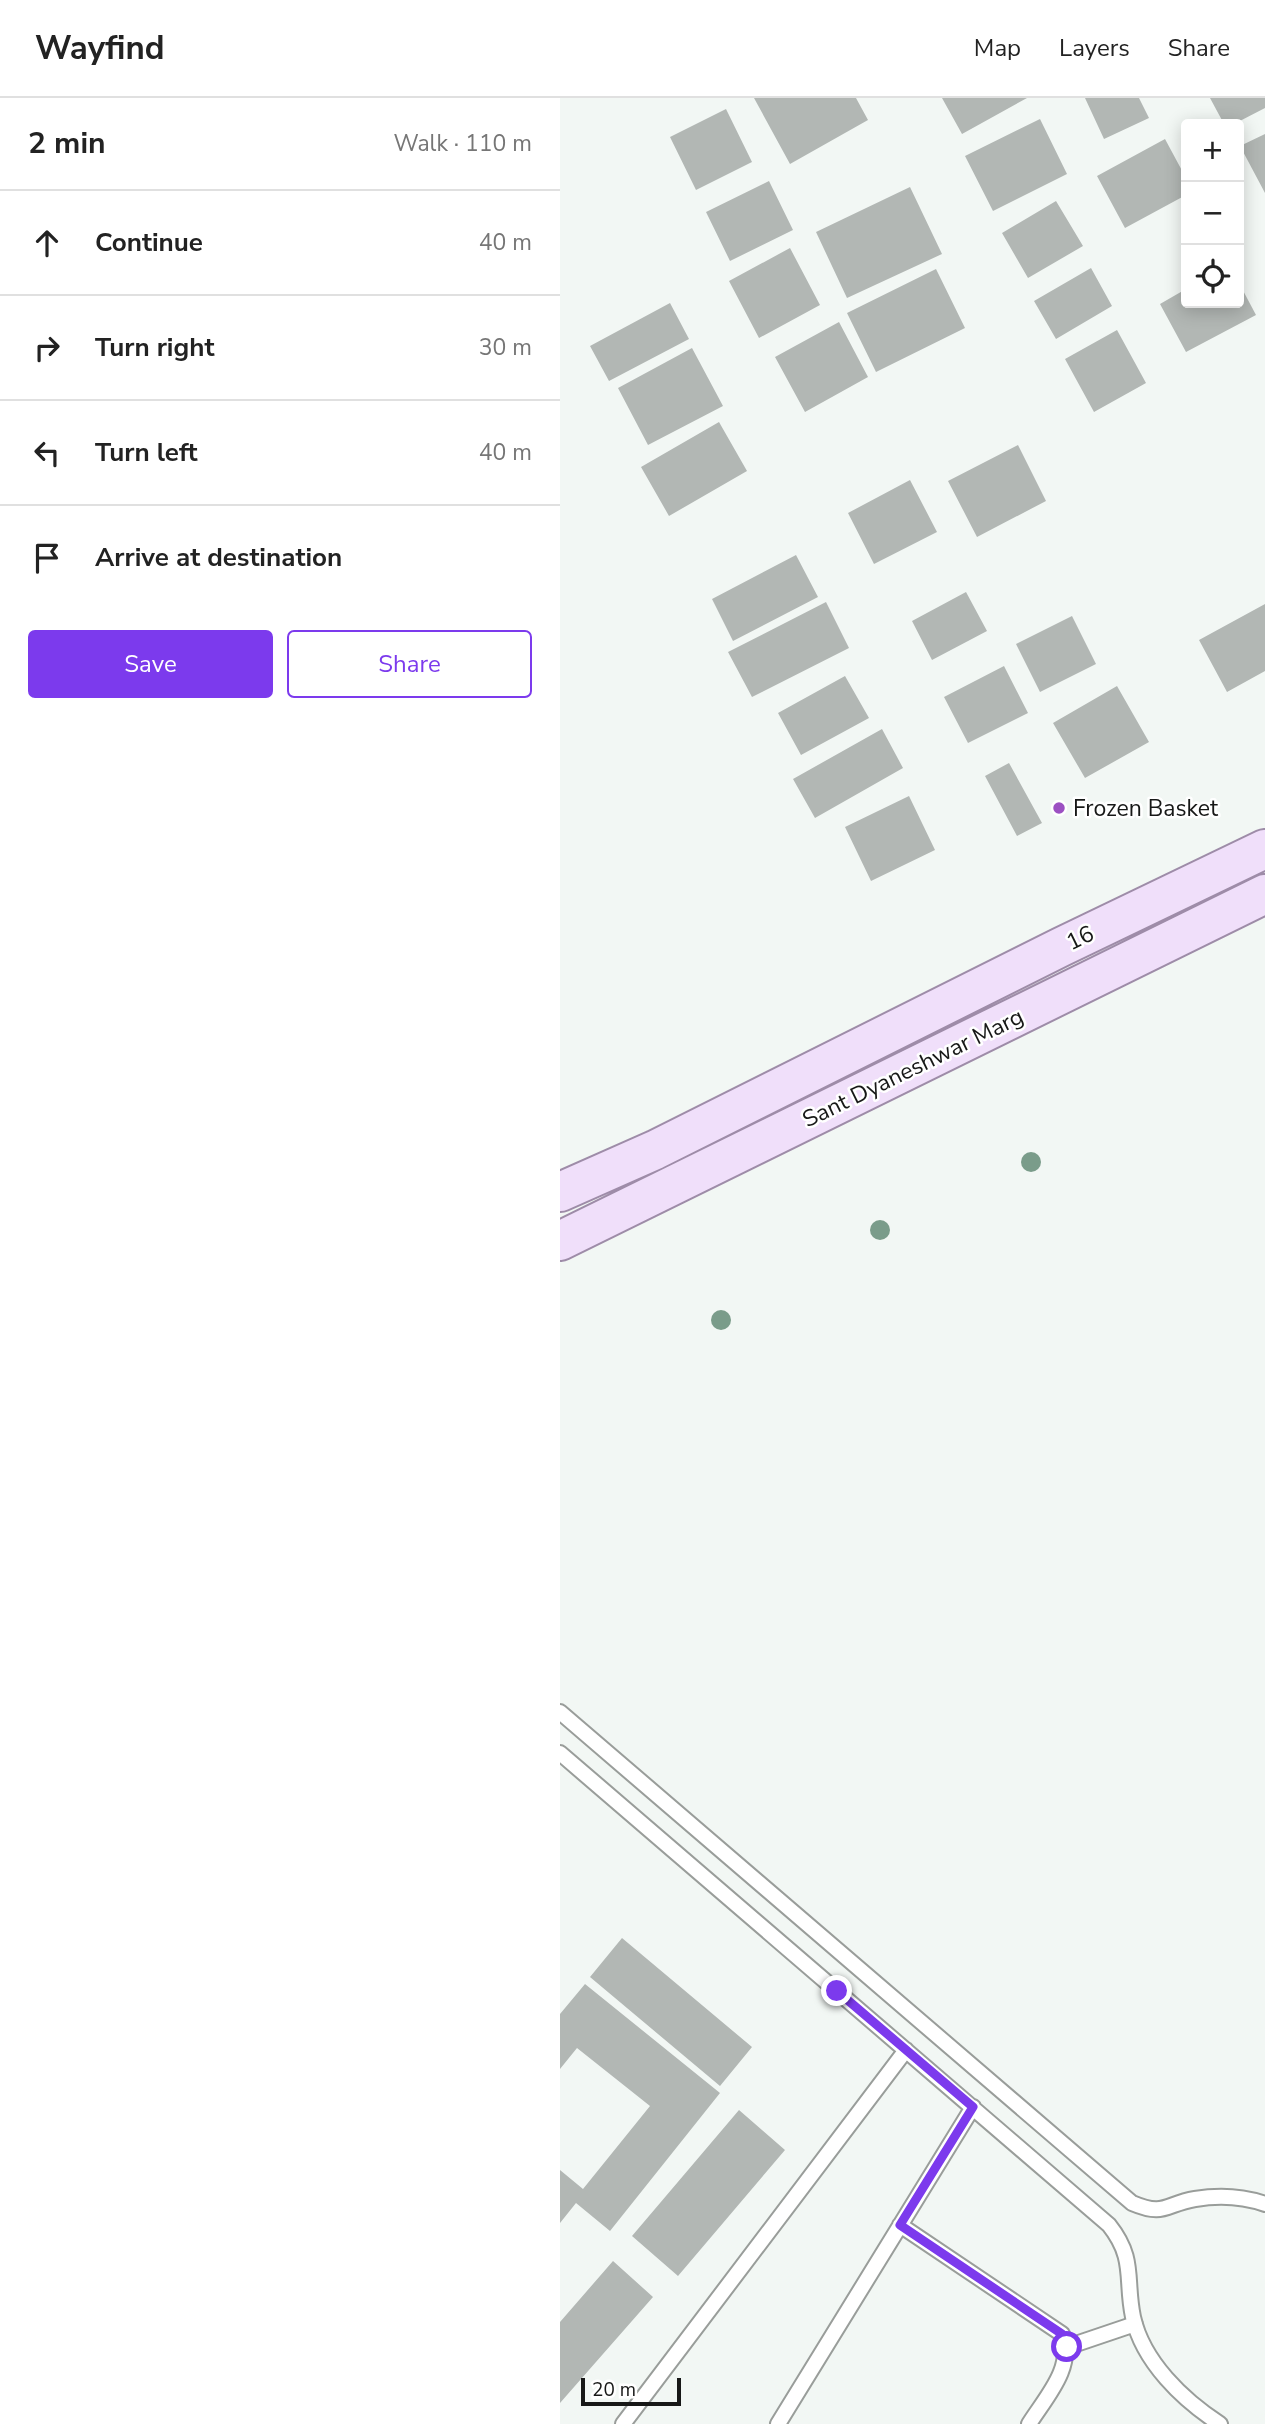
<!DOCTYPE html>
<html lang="en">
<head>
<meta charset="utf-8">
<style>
  body { margin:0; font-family:"Nunito Sans",sans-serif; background:#f6f6f6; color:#222 }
  .controls { position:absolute; right:21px; top:21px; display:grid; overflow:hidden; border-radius:7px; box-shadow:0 4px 18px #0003 }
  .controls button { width:63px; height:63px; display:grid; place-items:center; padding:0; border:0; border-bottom:2px solid #e0e0e0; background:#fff; color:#222; font:35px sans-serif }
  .scale { position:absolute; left:21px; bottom:18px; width:100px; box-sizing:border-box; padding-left:7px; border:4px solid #171817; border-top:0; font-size:19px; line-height:24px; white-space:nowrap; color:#171817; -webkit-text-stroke:5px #fff; paint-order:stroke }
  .stop { position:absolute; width:21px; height:21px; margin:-16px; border:5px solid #7c3aed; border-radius:50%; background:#fff }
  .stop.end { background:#7c3aed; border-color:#fff; box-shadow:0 2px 7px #0008 }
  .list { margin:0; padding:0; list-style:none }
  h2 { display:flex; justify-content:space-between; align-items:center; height:91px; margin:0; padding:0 28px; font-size:30px }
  h2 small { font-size:23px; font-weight:400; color:#767676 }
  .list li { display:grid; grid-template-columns:46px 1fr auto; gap:21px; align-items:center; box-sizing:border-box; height:105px; padding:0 28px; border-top:2px solid #e0e0e0 }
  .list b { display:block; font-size:26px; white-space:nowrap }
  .list em { font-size:23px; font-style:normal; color:#767676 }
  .actions { display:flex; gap:14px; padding:21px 28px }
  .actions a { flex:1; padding:16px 0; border:2px solid #7c3aed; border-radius:7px; text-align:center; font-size:24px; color:#7c3aed }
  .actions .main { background:#7c3aed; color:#fff }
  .icon { flex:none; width:38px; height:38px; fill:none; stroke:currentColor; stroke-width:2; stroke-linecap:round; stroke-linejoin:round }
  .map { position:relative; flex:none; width:705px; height:2326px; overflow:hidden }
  header { display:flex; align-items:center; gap:42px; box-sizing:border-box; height:98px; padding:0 35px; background:#fff; border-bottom:2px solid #e0e0e0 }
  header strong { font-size:33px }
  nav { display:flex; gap:38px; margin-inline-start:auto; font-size:24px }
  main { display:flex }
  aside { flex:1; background:#fff }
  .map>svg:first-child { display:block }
</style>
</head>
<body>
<header>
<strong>Wayfind</strong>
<nav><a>Map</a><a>Layers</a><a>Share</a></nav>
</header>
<main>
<aside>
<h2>2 min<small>Walk · 110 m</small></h2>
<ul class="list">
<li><svg class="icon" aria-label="ahead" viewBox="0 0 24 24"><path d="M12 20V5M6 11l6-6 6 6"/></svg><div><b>Continue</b></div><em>40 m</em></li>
<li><svg class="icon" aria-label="right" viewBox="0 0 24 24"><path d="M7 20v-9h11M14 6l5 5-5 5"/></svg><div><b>Turn right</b></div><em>30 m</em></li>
<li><svg class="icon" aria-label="left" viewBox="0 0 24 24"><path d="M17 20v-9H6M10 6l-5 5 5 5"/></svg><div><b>Turn left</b></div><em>40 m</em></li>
<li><svg class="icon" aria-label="arrive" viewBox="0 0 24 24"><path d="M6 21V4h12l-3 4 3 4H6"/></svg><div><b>Arrive at destination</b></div></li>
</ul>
<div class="actions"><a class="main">Save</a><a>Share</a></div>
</aside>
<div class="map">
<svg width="705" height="2326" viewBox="0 0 705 2326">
  <rect width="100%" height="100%" fill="#f2f7f4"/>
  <path fill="#b2b7b4" d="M194 0H296L308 22 230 66Z
    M382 0H467L402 36Z
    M525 0H579L589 20 544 41Z
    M650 0H705V10L674 26H664Z
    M166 11 192 64 136 92 110 39Z
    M480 21 507 76 433 113 405 58Z
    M705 36V95L680 48Z
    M605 41 626 80V97L565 130 537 78Z
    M209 83 233 132 170 163 146 114Z
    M350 89 382 156 287 200 256 134Z
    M496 103 523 148 468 180 442 135Z
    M230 150 260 207 199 240 169 183Z
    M531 170 552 208 496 241 474 203Z
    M376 171 405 230 316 274 287 215Z
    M679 185 696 217 626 254 600 206 626 191V205H679Z
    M110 205 129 241 49 283 30 248Z
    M279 224 308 279 245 314 215 259Z
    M557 232 586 285 534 314 505 261Z
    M132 250 163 308 88 347 58 290Z
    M159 324 187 373 109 418 81 369Z
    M458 347 486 403 417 439 388 383Z
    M350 382 377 434 314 466 288 415Z
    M236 457 258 499 173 543 152 501Z
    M406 494 427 533 372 562 352 523Z
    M266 504 289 550 192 599 168 554Z
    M705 506V573L667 594 639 542Z
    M512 518 536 566 480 594 456 546Z
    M444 568 468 615 408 645 384 599Z
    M285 578 309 620 241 657 218 615Z
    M557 588 589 644 525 680 493 625Z
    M322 631 343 670 255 720 233 681Z
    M449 665 482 725 457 738 425 678Z
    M349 698 375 752 311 783 285 729Z
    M62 1840 192 1949 160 1988 30 1879Z
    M25 1886 160 1995 50 2133 16 2105 0 2125V2072L23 2091 90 2008 17 1950 0 1971V1916Z
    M179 2012 225 2052 118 2178 72 2138Z
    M53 2163 93 2199 0 2305V2224Z"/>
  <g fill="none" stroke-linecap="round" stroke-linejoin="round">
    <defs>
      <path id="service" d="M0 1614 572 2105C605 2119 605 2106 635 2101 659 2097 682 2098 705 2106
        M0 1655 549 2127C576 2161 565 2181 573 2219 583 2264 623 2302 660 2326
        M340 2127 502 2236C515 2269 486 2299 469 2326
        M507 2249 575 2226
        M63 2326 346 1952
        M218 2326 413 2009"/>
      <path id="primary" d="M0 1094 95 1052 501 849 705 751
        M0 1143 705 796"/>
    </defs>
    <use href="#service" stroke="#999d9a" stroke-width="18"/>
    <use href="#primary" stroke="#9e8ca8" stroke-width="42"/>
    <use href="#service" stroke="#fff" stroke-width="14"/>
    <use href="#primary" stroke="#f0dffa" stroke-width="38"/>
  </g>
  <g fill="#7a9c8a">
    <circle cx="471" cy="1064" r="10"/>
    <circle cx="320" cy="1132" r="10"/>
    <circle cx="161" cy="1222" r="10"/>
  </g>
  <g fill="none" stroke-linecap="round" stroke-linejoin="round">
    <path stroke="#7c3aed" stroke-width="9" d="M277 1893 413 2009 340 2127 502 2236 507 2249"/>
  </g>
  <circle fill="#9c50c2" stroke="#fff" stroke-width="2.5" cx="499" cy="710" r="7"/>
  <g text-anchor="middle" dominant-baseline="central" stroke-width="5" stroke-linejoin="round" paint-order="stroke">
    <g font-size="23" fill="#171817" stroke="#fff" text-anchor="start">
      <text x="513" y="710">Frozen Basket</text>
    </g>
    <g font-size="23" fill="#171817" stroke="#fff">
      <text transform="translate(520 840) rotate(-26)">16</text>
      <text transform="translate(353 970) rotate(-26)">Sant Dyaneshwar Marg</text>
    </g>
  </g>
</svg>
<div class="controls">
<button>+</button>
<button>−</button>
<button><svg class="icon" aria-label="locate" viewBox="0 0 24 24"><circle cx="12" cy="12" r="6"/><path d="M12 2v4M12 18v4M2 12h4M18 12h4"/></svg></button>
</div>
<div class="scale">20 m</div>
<div class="stop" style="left:507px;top:2249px"></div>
<div class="stop end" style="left:277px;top:1893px"></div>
</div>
</main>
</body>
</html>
